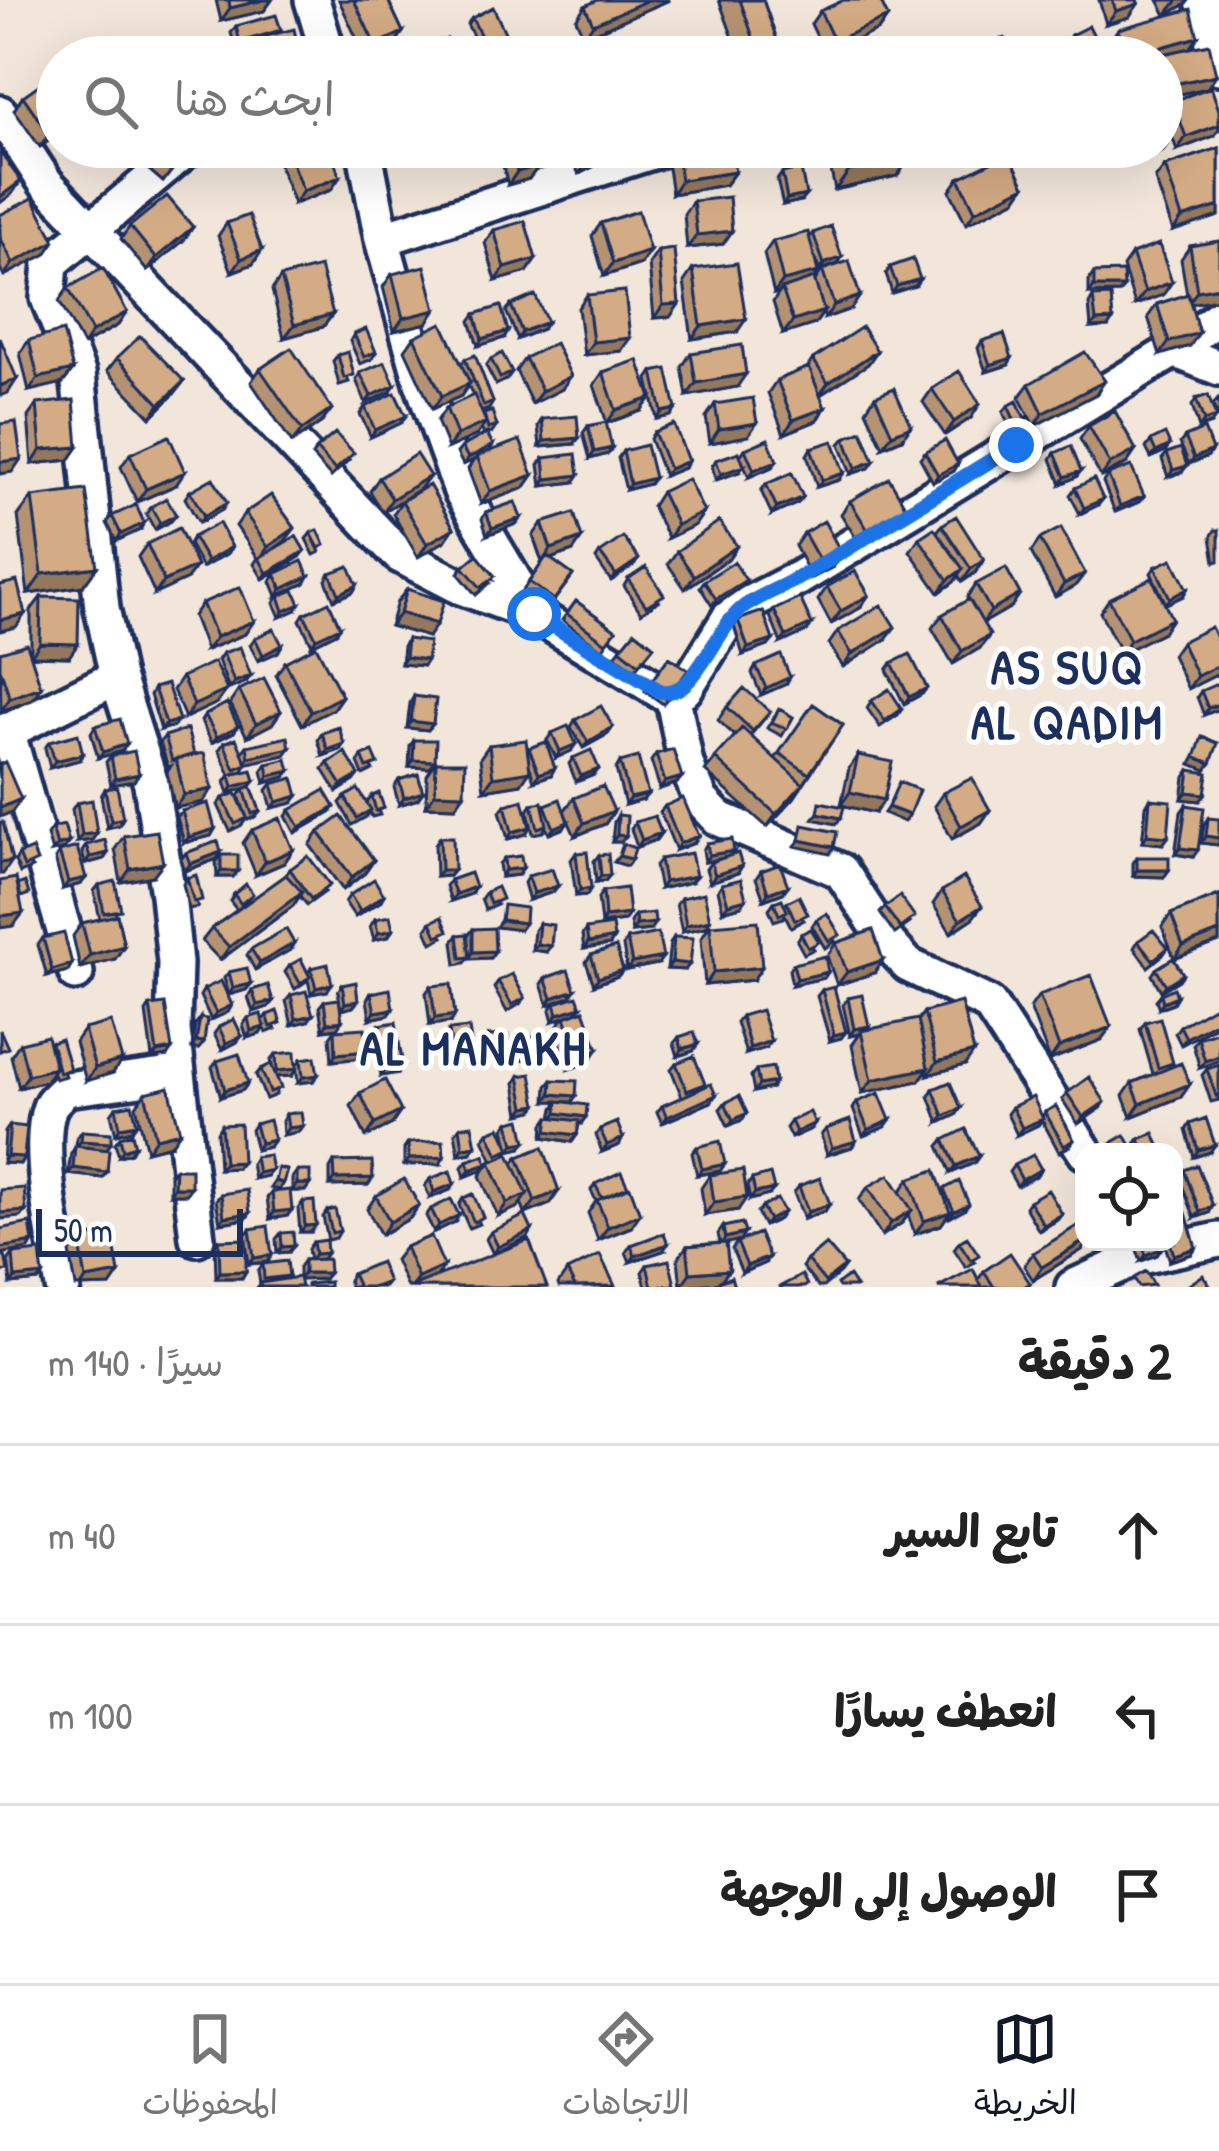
<!DOCTYPE html>
<html lang="ar">
<head>
<meta charset="utf-8">
<style>
  body { margin:0; font-family:"Patrick Hand","Playpen Sans Arabic",sans-serif; background:#f6f6f6; color:#222; direction:rtl }
  .controls { position:absolute; right:36px; bottom:36px; display:grid; overflow:hidden; border-radius:24px; box-shadow:0 12px 48px #0002 }
  .controls button { width:108px; height:108px; display:grid; place-items:center; padding:0; border:0; border-bottom:3px solid #e0e0e0; background:#fff; color:#222; font:60px sans-serif }
  .scale { position:absolute; left:36px; bottom:30px; width:207px; box-sizing:border-box; padding-left:12px; border:6px solid #1b2f5e; border-top:0; font-size:33px; line-height:42px; white-space:nowrap; color:#1b2f5e; -webkit-text-stroke:9px #fff; paint-order:stroke }
  .stop { position:absolute; width:36px; height:36px; margin:-27px; border:9px solid #1a73e8; border-radius:50%; background:#fff }
  .stop.end { background:#1a73e8; border-color:#fff; box-shadow:0 3px 12px #0008 }
  .list { margin:0; padding:0; list-style:none }
  h2 { display:flex; justify-content:space-between; align-items:center; height:156px; margin:0; padding:0 48px; font-size:51px }
  h2 small { font-size:39px; font-weight:400; color:#767676 }
  .list li { display:grid; grid-template-columns:78px 1fr auto; gap:36px; align-items:center; box-sizing:border-box; height:180px; padding:0 48px; border-top:3px solid #e0e0e0 }
  .list b { display:block; font-size:45px; white-space:nowrap }
  .list em { font-size:39px; font-style:normal; color:#767676 }
  .icon { flex:none; width:66px; height:66px; fill:none; stroke:currentColor; stroke-width:2; stroke-linecap:round; stroke-linejoin:round }
  .map { position:relative; flex:none; width:1219px; height:1287px; overflow:hidden; direction:ltr }
  .search { position:absolute; background:#fff; box-shadow:0 12px 48px #0002; left:36px; right:36px; top:36px; height:132px; display:flex; align-items:center; gap:30px; box-sizing:border-box; padding:0 42px; border-radius:66px; color:#767676; font-size:45px }
  .sheet { height:696px; background:#fff }
  nav { display:flex; justify-content:space-around; align-items:center; box-sizing:border-box; height:168px; border-top:3px solid #e0e0e0; background:#fff; font-size:33px; color:#767676 }
  nav a { display:grid; justify-items:center; gap:6px }
  nav .on { color:#111827 }
  .map>svg:first-child { display:block }
</style>
</head>
<body>
<div class="map">
<svg width="1219" height="1287" viewBox="0 0 1219 1287">
  <rect width="100%" height="100%" fill="#f2e6da"/>
  <filter id="ink" filterUnits="userSpaceOnUse"><feTurbulence type="fractalNoise" baseFrequency=".00833" numOctaves="2"/><feDisplacementMap in="SourceGraphic" scale="24" xChannelSelector="R" yChannelSelector="G"/><feConvolveMatrix kernelMatrix="1 2 1 2 8 2 1 2 1" color-interpolation-filters="sRGB"/></filter>
  <g filter="url(#ink)">
    <g fill="none" stroke-linecap="round" stroke-linejoin="round">
      <defs>
        <path id="minor" d="M312 0 329 57
          M1203 0 1219 67
          M0 113 46 183 399 555 461 587 534 614 660 691 672 694
          M189 147 51 263 48 298 78 373 102 608 117 677 151 784 168 895 175 963 173 1030 197 1238
          M364 147 382 239 422 383 461 491 534 614
          M382 239 667 147
          M1174 350 1219 368
          M672 694 685 689 729 618 750 603 799 578 1174 350 1219 317
          M672 694 686 764 701 800 718 818 841 871 889 944 908 965 989 1004 1085 1152
          M7 730 76 973
          M0 735 117 677
          M63 1287C56 1248 33 1136 52 1103 55 1099 63 1092 66 1089L178 1074
          M1073 1287 1136 1258 1219 1240"/>
      </defs>
      <use href="#minor" stroke="#1b2f5e" stroke-width="42"/>
      <use href="#minor" stroke="#fff" stroke-width="33"/>
    </g>
    <path fill="#b59372" stroke="#1b2f5e" stroke-width="3" d="M216 0H272L264 11 221 21Z
      M339 0H388L403 32 394 45 365 57Z
      M669 0 584 37 576 19 585 6Z
      M719 0H763L783 57H740Z
      M1099 0H1137L1138 4 1129 17 1106 24Z
      M1158 0H1189L1186 4 1166 15Z
      M820 11 888 17 878 30 825 54 811 24Z
      M472 18 508 39 503 46 483 56 467 24Z
      M236 26 281 30 279 33 300 56 235 57 239 48 236 49 231 33Z
      M1118 29 1191 48 1216 75 1207 88 1162 98V57H1113L1109 42Z
      M1071 35 1092 49 1073 57 1066 42Z
      M428 49 456 57H395L400 50 424 55Z
      M57 93V135L40 147 14 110 23 96Z
      M1173 101 1214 136 1177 150 1164 114Z
      M154 147H190L163 182 142 164Z
      M280 147H329L331 190 294 204 275 154Z
      M498 147H534L529 179 508 185Z
      M565 147H621L616 155 579 174Z
      M665 147H731L725 185 672 194 667 162 675 151 667 154Z
      M826 147H940L937 151 910 155 897 176 835 190Z
      M1219 148V216L1173 231 1155 179 1165 166Z
      M782 173 801 201 783 205 777 180Z
      M959 178 1025 186 1016 199 966 224 950 191Z
      M693 201 732 231 723 244 687 248 684 214Z
      M0 215 46 254 4 276 0 268Z
      M227 223 262 250 253 264 232 272 218 236Z
      M601 223 641 264 604 276 592 236Z
      M130 226 193 227 184 240 147 271 121 239Z
      M494 230 536 259 527 272 496 281 485 243Z
      M813 233 838 264 819 270 815 257V281L822 270 851 309 825 318 823 313 815 324 783 334 773 302 779 293 774 294 764 254 773 241 810 237Z
      M1219 241V299L1190 304V346L1160 355 1148 317 1157 304 1187 295 1181 259 1190 246Z
      M658 251 679 304 670 317 654 318 649 264Z
      M1132 254 1163 295 1135 305 1123 267Z
      M890 267 915 286 892 293 886 274Z
      M693 269 737 332 692 339 684 282Z
      M1094 273 1124 287 1119 293 1089 294V280Z
      M392 274 427 323 394 331 383 287Z
      M281 277 333 314 323 327 284 338 272 290Z
      M68 288 127 312 118 325 83 345 59 301Z
      M587 295 621 351 584 355 578 308Z
      M1093 297 1108 327 1091 328 1089 304Z
      M511 305 542 329 518 339 506 311Z
      M475 314 504 338 478 346 470 321Z
      M354 334 376 352 372 359 360 364 350 341Z
      M414 337 461 365 465 359 493 402 489 409 481 412 497 426 492 433 488 434V452L533 475 524 488 481 504 468 469 475 459 463 465 457 453 462 447 484 435 481 428 477 435 448 448 437 421 446 408 473 396 468 385 461 396 432 409 405 350Z
      M29 340 73 370 63 383 29 391 20 353Z
      M982 341 1008 365 986 372 978 348Z
      M877 351 868 364 820 395 825 408 816 421 784 434 768 393 777 380 807 368 813 359Z
      M691 353 737 387 687 396 682 367Z
      M338 355 349 382 339 385 333 361Z
      M117 358 184 381 174 394 151 417 107 371Z
      M525 358 562 389 532 404 516 371Z
      M491 359 512 372 507 379 496 385 486 366Z
      M260 369 322 422 292 443 251 382Z
      M603 372 641 411 607 423 594 385Z
      M653 372 676 409 671 416 657 419 648 379Z
      M360 373 390 392 366 403 356 380Z
      M1029 384 1096 394 1034 426 1019 397Z
      M932 389 971 418 945 435 923 402Z
      M875 396 902 439 883 447 866 410Z
      M1219 398V419L1213 405Z
      M1196 399 1211 424 1199 428 1192 406Z
      M37 404 78 447 69 460 32 464 28 417Z
      M715 404 748 436 710 443 706 417Z
      M1008 406 1025 434 1015 439 1003 412Z
      M365 407 401 423 371 437 360 414Z
      M542 419 574 444 540 447 538 426Z
      M588 426 612 448 608 454 590 459 583 433Z
      M1089 426 1136 450 1127 463 1101 477 1080 439Z
      M654 432 688 461 684 468 664 476 650 439Z
      M1185 437 1212 450 1208 456 1189 464 1180 443Z
      M845 438 874 461 869 468 851 474 840 444Z
      M1151 441 1165 451 1151 458 1146 448Z
      M811 448 839 480 817 487 807 455Z
      M316 449 349 460 331 477 312 456Z
      M745 449 777 461 772 467 749 477 740 456Z
      M623 451 649 484 626 490 618 458Z
      M925 452 958 464 954 471 933 482 920 458Z
      M1055 453 1076 477 1061 484 1051 459Z
      M1167 453 1182 472 1168 477 1162 459Z
      M130 454 176 485 137 502 121 467Z
      M544 458 574 482 542 486 539 465Z
      M716 460 739 472 716 480 712 466Z
      M1108 475 1144 496 1139 502 1115 512 1103 482Z
      M430 476 420 489 383 512 370 491 379 478Z
      M766 484 803 497 798 503 772 515 761 491Z
      M1075 488 1103 499 1098 505 1080 514 1070 495Z
      M190 491 222 510 199 523 185 498Z
      M661 492 704 512 695 525 668 538 652 506Z
      M32 497 83 586 28 594 18 516Z
      M402 501 454 528 445 541 418 557 393 514Z
      M850 501 907 509 898 522 860 545 841 514Z
      M151 507 176 515 171 521 155 530 146 514Z
      M486 512 516 524 487 535 482 519Z
      M245 513 285 541 300 557 263 579 254 564 258 558 236 526Z
      M112 516 140 530 116 541 107 523Z
      M542 523 582 538 573 551 550 559 573 575 545 613 519 595 544 561 542 562 533 536Z
      M942 525 984 560 975 573 962 582 958 576 954 582 939 593 910 551 919 538 937 532Z
      M1215 530H1219V561L1215 562 1211 537Z
      M311 533 320 552 314 555 306 539Z
      M804 533 833 567 812 578 795 546Z
      M193 537 228 553 202 568 189 544Z
      M1040 539 1075 586 1055 597 1031 552Z
      M147 544 187 579 155 594 138 557Z
      M737 546 728 559 685 589 668 564 677 551Z
      M600 553 634 565 611 581 596 559Z
      M463 567 490 583 476 595 458 573Z
      M1155 567 1187 589 1183 596 1166 604 1151 573Z
      M330 573 357 585 353 592 334 600 326 580Z
      M275 574 309 576 305 583 277 596 271 581Z
      M628 579 659 601 641 613 624 586Z
      M746 580 741 587 712 606 700 587 704 581Z
      M976 584 1011 607 983 623 980 648 953 664 932 628 942 615 968 600 967 597Z
      M827 587 860 608 831 624 818 600Z
      M407 589 428 637 390 626 397 602Z
      M279 596 296 610 280 617 274 603Z
      M41 597 69 657 31 656 32 700 1 711 0 652 31 656V610Z
      M1109 599 1172 619 1163 632 1121 653 1100 612Z
      M576 601 616 630 602 650 562 620Z
      M202 603 254 621 245 634 206 650 193 616Z
      M774 610 812 624 807 631 781 643 770 616Z
      M304 614 336 633 312 645 300 620Z
      M738 620 773 640 768 646 743 655 734 626Z
      M635 631 654 646 634 671 615 655Z
      M838 631 885 640 843 667 829 644Z
      M255 638 282 645 278 652 258 661 250 645Z
      M407 639 427 660 423 666 401 664 403 646Z
      M1181 642 1218 674 1188 689 1172 655Z
      M223 653 246 682 229 689 218 660Z
      M669 657 688 670 663 704 645 691Z
      M285 662 342 696 333 709 302 725 276 675Z
      M892 663 922 694 904 704 887 670Z
      M756 666 790 677 786 684 761 695 752 673Z
      M182 677 217 703 185 718 173 690Z
      M154 688 174 726 161 730 150 695Z
      M239 690 281 711 272 724 247 737 230 703Z
      M1201 691 1219 709 1204 715 1197 697Z
      M414 696 433 724 428 730 407 728 410 703Z
      M871 701 902 709 898 715 880 727 867 708Z
      M813 704 843 725 794 798 767 827 705 771 735 736 718 720 727 707 770 712 750 736 775 759Z
      M779 709 793 717 782 736 767 728Z
      M205 715 238 726 234 732 212 743 201 721Z
      M575 720 613 727 608 734 583 748 571 727Z
      M95 726 122 751 98 758 91 733Z
      M322 733 340 750 323 756 318 740Z
      M552 733 571 751 556 758 547 740Z
      M165 736 194 754 212 789 203 802 175 808 167 772 171 766 168 767 160 742Z
      M414 740 430 768 409 767 410 746Z
      M49 742 79 760 50 768 45 748Z
      M224 743 242 752 247 746 285 755 247 763 243 771 236 773 255 781 251 786 260 811 255 817 248 820 247 818 242 825 230 831 218 805 223 798 246 815 239 796 244 789 229 793 225 782 230 775 219 750Z
      M489 745 527 751 529 748 551 775 534 781 530 768 521 784 484 790 480 758Z
      M656 754 677 783 660 789 651 761Z
      M858 755 875 813 841 805 849 768Z
      M111 756 139 774 134 781 111 785 106 762Z
      M362 756 373 770 363 775 358 763Z
      M573 758 594 775 576 782 569 764Z
      M436 762 455 807 426 806 427 775Z
      M620 762 643 800 625 805 616 769Z
      M328 763 354 781 337 792 323 769Z
      M267 764 290 771 285 777 265 783 262 771Z
      M1190 770 1205 794 1200 801 1182 799 1185 777Z
      M399 780 418 799 399 805 394 787Z
      M272 784 293 803 272 808 267 790Z
      M105 789 123 818 119 825 107 828 101 796Z
      M943 793 990 810 981 823 952 839 934 806Z
      M372 796 380 815 372 817 370 812 366 817 352 825 340 803 345 797 367 803Z
      M574 798 614 811 605 824 575 836 564 811Z
      M1150 799 1168 837 1163 844 1142 842 1146 806Z
      M77 803 97 833 92 840 77 842 72 809Z
      M532 804 543 808 545 805 568 822 564 828 549 834 546 827 543 832 533 834 528 811Z
      M505 805 526 834 508 839 500 811Z
      M1186 805 1193 857 1175 854 1181 812Z
      M665 806 694 843 676 850 660 812Z
      M290 810 330 813 295 833 286 816Z
      M182 811 215 829 211 836 184 843 177 817Z
      M618 815 621 842H612L614 822Z
      M1208 818 1218 845 1201 843 1204 824Z
      M635 822 661 833 656 840 637 847 631 829Z
      M52 828 69 842 64 849 52 852 47 835Z
      M252 830 293 850 284 863 256 875 243 843Z
      M319 832 374 860 365 873 343 890 310 845Z
      M124 836 153 876 121 882 115 849Z
      M440 837 454 870 449 876 436 877 435 844Z
      M707 843 730 856 738 873 710 882 706 869 711 862 722 859 705 862 703 850Z
      M86 845 108 853 104 859 85 864 82 852Z
      M59 852 81 884 63 889 55 859Z
      M186 853 217 859 185 871 181 859Z
      M576 853 587 895 576 896 571 860Z
      M19 854 32 868 20 873 15 861Z
      M221 855 238 871 233 877H217L216 862Z
      M599 855 610 875 605 881 596 882 594 861Z
      M1137 857 1169 870 1164 877 1133 876V863Z
      M504 858 518 875 501 877 499 864Z
      M660 859 691 882 660 889 655 866Z
      M290 869 325 892 307 905 300 896 293 906 220 960 202 941 212 928 285 876Z
      M761 871 783 893 764 900 756 878Z
      M528 876 553 892 529 900 524 883Z
      M187 878 198 907 189 909 183 884Z
      M450 880 471 894 451 901 446 886Z
      M722 884 741 906 723 911 718 890Z
      M99 885 117 915 124 946 115 959 80 968 73 936 82 923 100 919 94 891Z
      M603 891 629 914 624 921 601 924 598 898Z
      M942 891 972 919 951 933 933 904Z
      M486 892 497 905 485 910 481 899Z
      M234 894 249 900 237 910 230 901Z
      M350 895H384L380 902 355 917 345 902Z
      M1219 895V942L1174 959 1183 974 1179 980 1161 991 1152 975 1156 969 1174 958 1162 927 1171 914Z
      M681 898 706 927 682 932 676 904Z
      M774 902 785 905 787 902 804 920 791 927 785 915 783 918 774 921 769 909Z
      M885 907 910 923 895 934 880 913Z
      M635 915 650 930 632 932 630 922Z
      M375 919 388 937 374 940 370 926Z
      M816 920 835 941 825 948 812 926Z
      M431 922 443 937 432 943 426 929Z
      M539 923 546 952 532 950 534 930Z
      M710 925 753 980 705 985 701 938Z
      M473 929 495 951 490 958H469L465 963 456 965 453 942 458 935 468 947V936Z
      M586 929 614 938 610 945 584 949 582 935Z
      M801 934 814 949 804 954 797 941Z
      M674 937 685 970 667 969 670 943Z
      M43 938 68 971 47 976 38 945Z
      M627 939 658 964 627 970 623 946Z
      M1138 941 1168 948 1163 955 1148 967 1134 948Z
      M836 943 874 973 837 985 827 956Z
      M251 949 290 950 255 970 247 955Z
      M591 955 623 970 618 976 594 985 586 962Z
      M793 964 828 972 824 978 792 985 789 970Z
      M290 965 308 973 311 968 327 991 311 994 308 980 295 989 285 972Z
      M229 972 251 984 246 990 229 995 224 978Z
      M545 978 570 997 548 1005 541 984Z
      M498 981 525 998 520 1004 507 1012 494 988Z
      M342 985 358 1001 353 1007 341 1010 338 991Z
      M431 986 455 1015 451 1022 430 1025 426 993Z
      M204 989 232 1005 228 1012 211 1020 200 996Z
      M252 990 273 1001 268 1007 253 1012 248 997Z
      M822 990 841 1038 830 1041 817 996Z
      M371 993 393 1009 389 1015 370 1019 367 999Z
      M1161 994 1177 996 1173 1003 1159 1008 1156 1000Z
      M291 995 308 1021 292 1025 286 1001Z
      M1039 995 1101 1040 1050 1060 1030 1008Z
      M848 998 869 1026 866 1031 918 1020 924 1012 965 1065 928 1075 927 1070 919 1081 862 1093 852 1045 860 1034 850 1036 843 1005Z
      M324 1001 337 1028 323 1030 319 1007Z
      M555 1003 577 1012 589 1062 569 1069 555 1030 564 1017 553 1021 550 1010Z
      M150 1006 167 1056 152 1058 146 1012Z
      M267 1015 276 1029 266 1033 264 1027 260 1034 247 1038 243 1025 248 1018 262 1021Z
      M741 1016 766 1048 746 1054 736 1022Z
      M200 1018 199 1049 192 1048 195 1025Z
      M1145 1022 1170 1068 1190 1084 1181 1097 1131 1117 1123 1096 1132 1083 1153 1074 1140 1029Z
      M379 1025 398 1073 381 1076 374 1031Z
      M1217 1025 1181 1045 1175 1033 1180 1026Z
      M219 1027 242 1036 237 1042 222 1050 214 1034Z
      M84 1029 113 1073 86 1081 75 1042Z
      M335 1030 362 1058 332 1061 330 1037Z
      M449 1030 468 1056 447 1058 444 1037Z
      M488 1036 505 1058 485 1060 483 1043Z
      M679 1037 693 1051 678 1056 674 1043Z
      M1198 1038 1219 1061 1200 1068 1193 1045Z
      M517 1040 540 1051 536 1057 517 1062 513 1047Z
      M51 1042 65 1076 55 1079 52 1071 46 1081 19 1088 11 1056 20 1043 49 1044Z
      M276 1054 296 1069 292 1076 276 1077V1095L266 1099 256 1075 261 1069 272 1065 271 1060Z
      M301 1059 313 1081 298 1083 296 1066Z
      M217 1061 248 1083 243 1090 221 1097 212 1067Z
      M676 1063 703 1088 711 1102 662 1123 657 1112 662 1106 682 1097 671 1069Z
      M1207 1069 1219 1100 1211 1102 1202 1075Z
      M756 1070 771 1088 754 1092 751 1076Z
      M519 1076 533 1111 520 1114 515 1083Z
      M552 1080 572 1102 581 1124H579L577 1135 572 1142 543 1137 544 1124 549 1117 552 1118 554 1108 558 1101H546L547 1086Z
      M933 1089 961 1108 956 1115 939 1123 929 1096Z
      M145 1093 171 1145 147 1151 136 1106Z
      M360 1093 392 1124 366 1137 351 1106Z
      M1067 1093 1101 1108 1078 1124 1062 1099Z
      M857 1102 885 1127 863 1136 853 1109Z
      M725 1103 742 1120 728 1126 720 1109Z
      M116 1107 132 1130 116 1134 111 1114Z
      M1012 1107 1042 1117 1045 1112 1074 1140 1070 1146 1059 1152 1042 1120 1038 1125 1017 1135 1007 1114Z
      M286 1114 303 1126 298 1132 283 1135 282 1121Z
      M791 1121 811 1129 791 1138 786 1128Z
      M509 1122 521 1148 509 1150 505 1156 513 1163 518 1157 550 1204 525 1214 521 1202 518 1207 498 1216 480 1176 490 1162 493 1161 483 1139 488 1132 508 1146 504 1128Z
      M255 1124 269 1147 256 1150 251 1130Z
      M1190 1124 1210 1152 1194 1157 1186 1130Z
      M10 1125 24 1157 20 1164 3 1163 5 1132Z
      M221 1125 237 1168 219 1169 217 1132Z
      M460 1127 471 1153 459 1155 455 1133Z
      M600 1129 619 1145 602 1152 596 1135Z
      M826 1129 856 1141 852 1147 827 1155 821 1135Z
      M82 1131 111 1143 106 1150 107 1172 102 1178 68 1174 71 1153 76 1146 77 1137Z
      M120 1137 135 1146 131 1153 119 1156 115 1143Z
      M1139 1139 1162 1152H1137L1134 1145Z
      M944 1140 979 1156 974 1163 951 1173 939 1146Z
      M408 1143 440 1164 404 1165V1149Z
      M697 1147 725 1164 720 1171 697 1175 692 1153Z
      M255 1157 267 1176 254 1179 251 1164Z
      M467 1161 482 1170 465 1177 462 1167Z
      M334 1162 373 1178 368 1185 330 1186V1169Z
      M1014 1165 1041 1169 1036 1176 1017 1186 1009 1172Z
      M175 1169 186 1194H170V1176Z
      M1184 1170 1209 1213 1195 1218 1179 1177Z
      M297 1171 310 1184 305 1191H292V1178Z
      M710 1175 738 1210 705 1215 701 1188Z
      M430 1179 454 1184 450 1190 430 1198 425 1186Z
      M752 1179 769 1195 750 1200 747 1186Z
      M909 1179 942 1191 944 1189 964 1210 949 1218 948 1215 941 1225 915 1234 908 1215 902 1223 882 1236 859 1200 868 1187 900 1192Z
      M595 1184 631 1227 598 1240 588 1213 596 1201 591 1190Z
      M799 1186 825 1211 804 1219 794 1193Z
      M272 1192 287 1216 270 1219 267 1198Z
      M221 1194 250 1213 246 1219 220 1223 216 1200Z
      M376 1196 419 1205 410 1218 381 1235 367 1209Z
      M463 1198 479 1224 469 1228 459 1205Z
      M1029 1201 1062 1214 1057 1220 1039 1231 1025 1207Z
      M303 1202 311 1232H300L298 1209Z
      M762 1207 784 1212 779 1219 764 1226 757 1213Z
      M431 1209 455 1222 434 1232 426 1216Z
      M327 1211 340 1231 336 1238 328 1240 323 1217Z
      M723 1227 729 1270 721 1281 681 1286 678 1259 687 1246 720 1243 718 1234Z
      M250 1229 272 1255 268 1262 249 1264 245 1235Z
      M532 1230 528 1237 493 1254 486 1239 491 1232Z
      M281 1233 289 1252 277 1253 276 1239Z
      M79 1239 119 1273 110 1286 76 1287 70 1252Z
      M219 1240 246 1271 242 1278H216L215 1246Z
      M313 1242 327 1253 323 1259 324 1279 299 1280V1267L304 1260H310L308 1249Z
      M737 1242 765 1263 742 1273 732 1249Z
      M959 1242 975 1262 966 1267 954 1249Z
      M1087 1242 1082 1250 1033 1280 1024 1266 1033 1253Z
      M1134 1242H1160L1162 1248 1157 1255 1141 1261Z
      M1164 1242H1174L1196 1248 1192 1254 1170 1261Z
      M631 1245 663 1251 630 1262 626 1252Z
      M405 1247 438 1276 547 1287H407L395 1260Z
      M13 1254 43 1275 38 1281 11 1284 8 1261Z
      M807 1260 845 1266 840 1273 823 1287H818L802 1267Z
      M263 1264 289 1276 287 1279 301 1287H258L260 1284 258 1271Z
      M647 1265 675 1285 673 1287H646L642 1272Z
      M567 1271 614 1287H559L558 1284Z
      M984 1271 1030 1283 1027 1287H938L978 1280Z
      M352 1274 388 1282 384 1287H350L348 1280Z"/>
    <path fill="#94785c" stroke="#1b2f5e" stroke-width="3" d="M263 0H272L264 11 221 21 230 8Z
      M648 0H669L584 37 593 24Z
      M1178 0H1189L1186 4 1166 15Z
      M1138 4 1129 17 1106 24 1116 11Z
      M888 17 878 30 825 54 834 41Z
      M403 32 394 45 366 57 375 45Z
      M1198 37 1189 50 1163 54 1161 57H1126Z
      M508 39 503 46 483 56 487 49Z
      M1097 42 1092 49 1075 57 1079 52Z
      M1216 75 1207 88 1162 98 1169 85Z
      M1219 125V130L1214 136 1177 150 1186 137Z
      M57 128V135L40 147 49 134Z
      M1167 145 1162 152 1141 157 1146 150Z
      M615 147H621L616 155 579 174 588 161Z
      M924 147H940L937 151 908 155 913 148Z
      M1103 147H1121L1116 153 1100 152Z
      M911 157 897 176 835 190 849 171Z
      M539 166 529 179 508 185 517 172Z
      M735 172 725 185 672 194 681 180Z
      M340 177 331 190 294 204 303 191Z
      M21 181 12 194 0 203V197Z
      M1025 186 1016 199 966 224 975 211Z
      M806 195 801 201 783 205 787 199Z
      M1219 206V216L1173 231 1182 218Z
      M193 227 184 240 147 271 156 258Z
      M732 231 723 244 687 248 697 235Z
      M55 241 46 254 4 276 13 263Z
      M262 250 253 264 232 272 241 259Z
      M650 251 641 264 604 276 613 263Z
      M842 257 838 264 819 270 824 264Z
      M536 259 527 272 496 281 505 268Z
      M818 272 809 285 782 289 779 293 774 294 783 281Z
      M920 279 915 286 892 293 897 286Z
      M1172 282 1163 295 1135 305 1145 292Z
      M1094 287H1124L1119 293 1089 294Z
      M1219 287V299L1188 304 1197 291Z
      M860 296 851 309 825 318 834 305Z
      M679 304 670 317 654 318 663 305Z
      M436 310 427 323 394 331 403 318Z
      M824 311 815 324 783 334 793 321Z
      M127 312 118 325 83 345 92 332Z
      M333 314 323 327 284 338 294 325Z
      M746 319 737 332 692 339 701 326Z
      M1113 320 1108 327 1091 328 1096 321Z
      M547 322 542 329 518 339 522 332Z
      M508 331 504 338 478 346 482 339Z
      M1199 333 1190 346 1160 355 1169 342Z
      M630 338 621 351 584 355 593 342Z
      M877 351 868 364 819 396 828 383Z
      M1012 358 1008 365 986 372 990 365Z
      M73 370 63 383 29 391 38 378Z
      M746 374 737 387 687 396 696 383Z
      M571 376 562 389 532 404 542 391Z
      M17 379 8 393 0 396V386Z
      M184 381 174 394 151 417 160 404Z
      M1105 381 1096 394 1034 426 1043 413Z
      M470 383 461 396 432 409 442 396Z
      M395 385 390 392 366 403 371 396Z
      M651 398 641 411 607 423 616 410Z
      M980 404 971 418 945 435 954 422Z
      M825 408 816 421 784 434 793 420Z
      M332 409 322 422 292 443 302 430Z
      M676 409 671 416 657 419 662 412Z
      M406 416 401 423 371 437 375 430Z
      M1216 417 1211 424 1199 428 1204 421Z
      M486 422 477 435 448 448 457 435Z
      M757 423 748 436 710 443 719 429Z
      M911 426 902 439 883 447 892 434Z
      M579 438 574 444 540 447 544 441Z
      M493 445 489 452 463 465 468 458Z
      M1170 445 1165 451 1151 458 1156 452Z
      M78 447 69 460 32 464 41 450Z
      M612 448 608 454 590 459 594 452Z
      M1136 450 1127 463 1101 477 1110 464Z
      M1212 450 1208 456 1189 464 1194 458Z
      M21 459 12 472 0 474V462Z
      M688 461 684 468 664 476 669 469Z
      M777 461 772 467 749 477 754 470Z
      M874 461 869 468 851 474 856 468Z
      M958 464 954 471 933 482 938 475Z
      M744 466 739 472 716 480 721 474Z
      M1187 466 1182 472 1168 477 1173 470Z
      M1081 471 1076 477 1061 484 1065 477Z
      M185 472 176 485 137 502 146 489Z
      M844 473 839 480 817 487 822 480Z
      M533 475 524 488 481 504 490 491Z
      M579 475 574 482 542 486 546 479Z
      M430 476 420 489 383 512 392 499Z
      M654 478 649 484 626 490 630 484Z
      M1144 496 1139 502 1115 512 1120 506Z
      M803 497 798 503 772 515 777 508Z
      M1103 499 1098 505 1080 514 1084 508Z
      M227 503 222 510 199 523 204 516Z
      M907 509 898 522 860 545 869 532Z
      M704 512 695 525 668 538 677 525Z
      M176 515 171 521 155 530 160 523Z
      M521 518 516 524 487 535 492 528Z
      M144 523 140 530 116 541 121 534Z
      M295 528 285 541 259 560 268 547Z
      M454 528 445 541 418 557 427 544Z
      M582 538 573 551 542 562 551 549Z
      M737 546 728 559 685 589 694 576Z
      M232 547 228 553 202 568 207 561Z
      M305 551 300 557 263 579 267 573Z
      M842 554 833 567 812 578 822 565Z
      M639 559 634 565 611 581 616 575Z
      M984 560 975 573 962 582 971 569Z
      M197 566 187 579 155 594 164 581Z
      M97 567 83 586 28 594 42 574Z
      M963 569 954 582 939 593 948 580Z
      M1085 573 1075 586 1055 597 1064 584Z
      M309 576 305 583 277 596 282 589Z
      M746 580 741 587 712 606 716 599Z
      M357 585 353 592 334 600 339 594Z
      M1187 589 1183 596 1166 604 1170 598Z
      M1020 594 1011 607 982 624 991 611Z
      M869 595 860 608 831 624 841 611Z
      M300 604 296 610 280 617 284 611Z
      M400 613 437 624 428 637 390 626Z
      M25 614 16 627 0 631V620Z
      M1172 619 1163 632 1121 653 1130 640Z
      M254 621 245 634 206 650 216 637Z
      M812 624 807 631 781 643 786 636Z
      M340 627 336 633 312 645 316 638Z
      M895 627 885 640 843 667 852 654Z
      M990 635 980 648 953 664 962 651Z
      M773 640 768 646 743 655 748 648Z
      M40 643 78 644 69 657 31 656Z
      M282 645 278 652 258 661 263 655Z
      M405 657 427 660 423 666 401 664Z
      M1219 665 1218 674 1188 689 1197 676Z
      M251 676 246 682 229 689 234 682Z
      M790 677 786 684 761 695 766 688Z
      M41 687 32 700 1 711 10 698Z
      M927 688 922 694 904 704 909 697Z
      M227 690 217 703 185 718 194 705Z
      M342 696 333 709 302 725 311 712Z
      M1219 704V709L1204 715 1208 708Z
      M281 711 272 724 247 737 256 724Z
      M179 720 174 726 161 730 166 724Z
      M411 721 433 724 428 730 407 728Z
      M238 726 234 732 212 743 217 737Z
      M613 727 608 734 583 748 588 742Z
      M127 744 122 751 98 758 103 752Z
      M344 744 340 750 323 756 328 750Z
      M576 744 571 751 556 758 560 751Z
      M290 748 285 755 244 764 249 757Z
      M83 754 79 760 50 768 55 761Z
      M1195 757 1211 763 1206 770 1191 764Z
      M413 760 435 761 430 768 409 767Z
      M555 768 551 775 534 781 539 774Z
      M599 769 594 775 576 782 581 776Z
      M290 771 285 777 265 783 269 776Z
      M530 771 521 784 484 790 493 777Z
      M139 774 134 781 111 785 115 779Z
      M359 775 354 781 337 792 342 785Z
      M682 777 677 783 660 789 665 782Z
      M255 781 250 787 229 793 233 787Z
      M803 784 794 798 767 827 776 814Z
      M212 789 203 802 175 808 184 795Z
      M423 792 418 799 399 805 404 798Z
      M850 792 884 800 875 813 841 805Z
      M1187 792 1205 794 1200 801 1182 799Z
      M435 793 464 794 455 807 426 806Z
      M648 794 643 800 625 805 630 798Z
      M298 796 293 803 272 808 277 802Z
      M21 799 12 812 0 817V808Z
      M335 807 330 813 295 833 300 827Z
      M888 807 909 815 904 822 884 813Z
      M990 810 981 823 952 839 961 826Z
      M614 811 605 824 575 836 584 823Z
      M818 813 841 818 836 824 813 819Z
      M123 818 119 825 107 828 111 821Z
      M568 822 564 828 549 834 554 828Z
      M530 827 526 834 508 839 512 832Z
      M215 829 211 836 184 843 189 837Z
      M97 833 92 840 77 842 82 835Z
      M661 833 656 840 637 847 642 840Z
      M617 835 626 836 621 842H612Z
      M1147 835 1168 837 1163 844 1142 842Z
      M699 836 694 843 676 850 680 843Z
      M1206 836 1219 838V844L1218 845 1201 843Z
      M800 840 834 847 830 854 795 846Z
      M69 842 64 849 52 852 57 846Z
      M1180 848 1198 850 1193 857 1175 854Z
      M293 850 284 863 256 875 265 862Z
      M734 851 729 857 705 862 709 855Z
      M221 852 217 859 185 871 190 864Z
      M108 853 104 859 85 864 90 857Z
      M619 856 632 859 627 866 614 862Z
      M374 860 365 873 343 890 352 877Z
      M12 861 3 874H0V863Z
      M163 863 153 876 121 882 130 869Z
      M742 866 738 873 710 882 715 875Z
      M523 868 518 875 501 877 505 870Z
      M441 870H454L449 876 436 877Z
      M1137 870H1169L1164 877 1133 876Z
      M221 871H238L233 877H217Z
      M610 875 605 881 596 882 601 876Z
      M696 876 691 882 660 889 664 882Z
      M86 878 81 884 63 889 68 882Z
      M558 886 553 892 529 900 534 893Z
      M788 886 783 893 764 900 768 893Z
      M475 887 471 894 451 901 456 894Z
      M591 888 587 895 576 896 580 890Z
      M302 892 293 906 220 960 229 947Z
      M384 895 380 902 355 917 360 911Z
      M746 899 741 906 723 911 728 904Z
      M982 906 972 919 951 933 960 920Z
      M23 913 13 926 0 928V916Z
      M629 914 624 921 601 924 605 917Z
      M501 920 525 923 520 930 496 927Z
      M710 920 706 927 682 932 686 925Z
      M655 923 650 930 632 932 636 925Z
      M393 930 388 937 374 940 378 933Z
      M1219 932V942L1174 959 1183 946Z
      M614 938 610 945 584 949 588 943Z
      M294 943 290 950 255 970 260 963Z
      M537 944 551 946 546 952 532 950Z
      M124 946 115 959 80 968 90 955Z
      M495 951 490 958 469 959 473 952Z
      M663 957 658 964 627 970 632 963Z
      M883 960 874 973 837 985 847 972Z
      M672 962 690 964 685 970 667 969Z
      M72 964 68 971 47 976 52 970Z
      M762 967 753 980 705 985 714 972Z
      M623 970 618 976 594 985 598 978Z
      M828 972 824 978 792 985 797 979Z
      M1183 974 1179 980 1161 991 1166 985Z
      M251 984 246 990 229 995 233 988Z
      M332 984 327 991 311 994 316 988Z
      M575 990 570 997 548 1005 552 998Z
      M1177 996 1173 1003 1159 1008 1163 1002Z
      M273 1001 268 1007 253 1012 257 1005Z
      M358 1001 353 1007 341 1010 345 1003Z
      M232 1005 228 1012 211 1020 216 1013Z
      M581 1007 576 1013 553 1021 558 1014Z
      M393 1009 389 1015 370 1019 375 1012Z
      M313 1015 308 1021 292 1025 296 1019Z
      M455 1015 451 1022 430 1025 435 1018Z
      M1219 1020 1217 1025 1181 1045 1186 1038Z
      M342 1021 337 1028 323 1030 327 1023Z
      M869 1026 864 1033 850 1036 854 1029Z
      M264 1027 260 1034 247 1038 251 1031Z
      M1111 1027 1101 1040 1050 1060 1059 1047Z
      M846 1032 841 1038 830 1041 834 1035Z
      M242 1036 237 1042 222 1050 226 1043Z
      M196 1041 204 1042 199 1049 192 1048Z
      M771 1041 766 1048 746 1054 750 1048Z
      M698 1044 693 1051 678 1056 682 1049Z
      M172 1049 167 1056 152 1058 157 1052Z
      M472 1049 468 1056 447 1058 452 1052Z
      M598 1049 589 1062 569 1069 578 1056Z
      M367 1051 362 1058 332 1061 336 1054Z
      M509 1051 505 1058 485 1060 489 1053Z
      M540 1051 536 1057 517 1062 521 1056Z
      M974 1052 965 1065 928 1075 937 1062Z
      M1219 1056V1061L1200 1068 1205 1061Z
      M122 1060 113 1073 86 1081 95 1068Z
      M403 1067 398 1073 381 1076 385 1070Z
      M55 1068 46 1081 19 1088 28 1075Z
      M928 1068 919 1081 862 1093 872 1080Z
      M296 1069 292 1076 272 1077 277 1071Z
      M318 1075 313 1081 298 1083 303 1077Z
      M775 1082 771 1088 754 1092 759 1085Z
      M248 1083 243 1090 221 1097 225 1090Z
      M1190 1084 1181 1097 1131 1117 1140 1104Z
      M551 1094 576 1096 572 1102 546 1101Z
      M716 1095 711 1102 662 1123 667 1117Z
      M1105 1102 1101 1108 1078 1124 1083 1117Z
      M537 1105 533 1111 520 1114 525 1107Z
      M961 1108 956 1115 939 1123 944 1116Z
      M401 1111 392 1124 366 1137 375 1124Z
      M557 1113 586 1117 581 1124 552 1120Z
      M747 1113 742 1120 728 1126 733 1120Z
      M1043 1119 1038 1125 1017 1135 1022 1128Z
      M890 1120 885 1127 863 1136 868 1130Z
      M815 1123 811 1129 791 1138 796 1132Z
      M137 1124 132 1130 116 1134 120 1127Z
      M303 1126 298 1132 283 1135 288 1128Z
      M547 1131 577 1135 572 1142 543 1137Z
      M180 1132 171 1145 147 1151 156 1138Z
      M623 1138 619 1145 602 1152 607 1145Z
      M274 1140 269 1147 256 1150 260 1143Z
      M81 1141 111 1143 106 1150 76 1147Z
      M856 1141 852 1147 827 1155 832 1148Z
      M526 1142 521 1148 509 1151 514 1144Z
      M1215 1145 1210 1152 1194 1157 1198 1150Z
      M135 1146 131 1153 119 1156 123 1150Z
      M476 1146 471 1153 459 1155 463 1148Z
      M7 1156 24 1157 20 1164 3 1163Z
      M979 1156 974 1163 951 1173 956 1166Z
      M444 1157 440 1164 404 1165 409 1159Z
      M242 1162 237 1168 219 1169 224 1163Z
      M487 1164 482 1170 465 1177 470 1170Z
      M725 1164 720 1171 697 1175 702 1169Z
      M73 1168 107 1172 102 1178 68 1174Z
      M1041 1169 1036 1176 1017 1186 1022 1180Z
      M272 1170 267 1176 254 1179 258 1173Z
      M373 1178 368 1185 330 1186 335 1179Z
      M275 1181 283 1183 279 1190 270 1188Z
      M297 1184H310L305 1191H292Z
      M454 1184 450 1190 430 1198 434 1192Z
      M174 1187H191L186 1194H170Z
      M774 1189 769 1195 750 1200 755 1193Z
      M559 1191 550 1204 525 1214 535 1201Z
      M527 1194 518 1207 498 1216 507 1203Z
      M747 1197 738 1210 705 1215 714 1202Z
      M830 1204 825 1211 804 1219 808 1212Z
      M969 1204 964 1210 949 1218 954 1211Z
      M419 1205 410 1218 381 1235 390 1222Z
      M1213 1206 1209 1213 1195 1218 1200 1212Z
      M292 1210 287 1216 270 1219 274 1212Z
      M912 1210 902 1223 882 1236 891 1223Z
      M26 1211 21 1217 0 1219V1213Z
      M784 1212 779 1219 764 1226 769 1220Z
      M950 1212 941 1225 915 1234 924 1221Z
      M250 1213 246 1219 220 1223 224 1217Z
      M640 1214 631 1227 598 1240 608 1227Z
      M1062 1214 1057 1220 1039 1231 1044 1225Z
      M459 1215 455 1222 434 1232 439 1225Z
      M316 1225 311 1232H300L305 1226Z
      M532 1230 528 1237 493 1254 498 1247Z
      M745 1233 740 1240 721 1245 725 1238Z
      M33 1242 29 1249 0 1254V1248Z
      M1084 1242H1087L1082 1250 1033 1280 1042 1267Z
      M668 1244 663 1251 630 1262 635 1256Z
      M294 1246 289 1252 277 1253 282 1247Z
      M1162 1248 1157 1255 1141 1261 1146 1255Z
      M1196 1248 1192 1254 1170 1261 1174 1255Z
      M327 1253 323 1259 310 1261 315 1254Z
      M272 1255 268 1262 249 1264 254 1258Z
      M769 1257 765 1263 742 1273 747 1266Z
      M444 1266 435 1279 412 1286 418 1278Z
      M729 1270 719 1283 681 1286 690 1273Z
      M246 1271 242 1278H216L220 1272Z
      M119 1273 110 1286 81 1287 86 1279Z
      M304 1273H329L324 1279 299 1280Z
      M43 1275 38 1281 11 1284 15 1278Z"/>
    <path fill="#d3ab84" stroke="#1b2f5e" stroke-width="3" d="M229 0H263L230 8Z
      M354 0H388L403 32 375 45Z
      M598 0H648L593 24 585 6Z
      M740 0H763L783 57H760Z
      M844 0H880L888 17 834 41 820 11Z
      M1112 0H1137L1138 4 1116 11Z
      M493 7 508 39 487 49 472 18Z
      M1191 9 1198 37 1126 57 1118 29Z
      M276 15 281 30 240 42 236 26Z
      M1089 26 1097 42 1079 52 1071 35Z
      M294 29 300 56 247 57 243 42Z
      M577 34 585 57H535L533 51Z
      M110 37 125 57H82Z
      M1005 38 1010 57 939 56Z
      M447 39 456 57H432L428 49Z
      M416 41 425 57H404L400 50Z
      M1209 44 1216 75 1169 85 1163 54Z
      M47 79 57 93V128L49 134 23 96Z
      M1211 87 1219 110V125L1186 137 1173 101Z
      M1162 125 1167 145 1162 146Z
      M154 147H190L172 169 151 151Z
      M286 147H329L340 177 303 191Z
      M511 147H534L539 166 517 172Z
      M581 147H615L588 161Z
      M688 147H731L735 172 681 180 676 149Z
      M843 147H908L911 157 849 171Z
      M1219 148V206L1182 218 1165 166Z
      M0 152 21 181 0 197Z
      M1009 153 1025 186 975 211 959 178Z
      M801 169 806 195 787 199 782 173Z
      M167 196 193 227 156 258 130 226Z
      M729 197 732 231 697 235 693 201Z
      M33 198 55 241 13 263 0 237V215Z
      M638 211 650 251 613 263 601 223Z
      M249 215 262 250 241 259 227 223Z
      M525 221 536 259 505 268 494 230Z
      M831 226 842 257 824 264 813 233Z
      M808 232 818 272 783 281 773 241Z
      M1219 241V287L1197 291 1190 246Z
      M1159 244 1172 282 1145 292 1132 254Z
      M674 249 679 304 663 305 658 251Z
      M913 259 920 279 897 286 890 267Z
      M849 261 860 296 834 305 822 270Z
      M737 263 746 319 701 326 693 269Z
      M425 266 436 310 403 318 392 274Z
      M320 267 333 314 294 325 281 277Z
      M103 268 127 312 92 332 68 288Z
      M1123 272 1124 287H1094V273Z
      M814 278 824 311 793 321 782 289Z
      M625 291 630 338 593 342 587 295Z
      M1188 294 1199 333 1169 342 1157 304Z
      M535 295 547 322 522 332 511 305Z
      M1111 296 1113 320 1096 321 1093 297Z
      M501 306 508 331 482 339 475 314Z
      M442 323 470 383 442 396 414 337Z
      M862 327 877 351 828 383 813 359Z
      M366 329 376 352 364 357 354 334Z
      M63 331 73 370 38 378 29 340Z
      M1004 334 1012 358 990 365 982 341Z
      M140 336 184 381 160 404 117 358Z
      M0 338 17 379 0 386Z
      M555 343 571 376 542 391 525 358Z
      M742 345 746 374 696 383 691 353Z
      M291 348 332 409 302 430 260 369Z
      M348 352 354 375 344 378 338 355Z
      M1085 352 1105 381 1043 413 1029 384Z
      M502 353 512 372 500 378 491 359Z
      M475 355 493 402 484 406 465 359Z
      M638 360 651 398 616 410 603 372Z
      M385 362 395 385 371 396 360 373Z
      M809 367 825 408 793 420 777 380Z
      M667 369 676 409 662 412 653 372Z
      M959 371 980 404 954 422 932 389Z
      M894 388 911 426 892 434 875 396Z
      M395 393 406 416 375 430 365 407Z
      M474 395 486 422 457 435 446 408Z
      M1208 395 1216 417 1204 421 1196 399Z
      M753 398 757 423 719 429 715 404Z
      M74 400 78 447 41 450 37 404Z
      M1017 401 1029 427 1020 432 1008 406Z
      M492 411 497 426 488 429 484 414Z
      M1115 411 1136 450 1110 464 1089 426Z
      M577 416 579 438 544 441 542 419Z
      M16 422 21 459 0 462V424Z
      M606 422 612 448 594 452 588 426Z
      M674 424 688 461 669 469 654 432Z
      M1204 429 1212 450 1194 458 1185 437Z
      M862 431 874 461 856 468 845 438Z
      M335 433 354 453 335 470 316 449Z
      M487 433 493 445 468 458 462 447Z
      M1165 434 1170 445 1156 452 1151 441Z
      M169 436 185 472 146 489 130 454Z
      M768 439 777 461 754 470 745 449Z
      M520 440 533 475 490 491 477 456Z
      M945 440 958 464 938 475 925 452Z
      M833 441 844 473 822 480 811 448Z
      M646 445 654 478 630 484 623 451Z
      M1071 446 1081 471 1065 477 1055 453Z
      M1181 448 1187 466 1173 470 1167 453Z
      M739 452 744 466 721 474 716 460Z
      M416 454 430 476 392 499 379 478Z
      M576 454 579 475 546 479 544 458Z
      M1131 466 1144 496 1120 506 1108 475Z
      M792 473 803 497 777 508 766 484Z
      M213 478 227 503 204 516 190 491Z
      M889 478 907 509 869 532 850 501Z
      M688 479 704 512 677 525 661 492Z
      M1094 479 1103 499 1084 508 1075 488Z
      M429 485 454 528 427 544 402 501Z
      M86 490 97 567 42 574 32 497Z
      M271 495 295 528 268 547 245 513Z
      M166 498 176 515 160 523 151 507Z
      M515 502 521 518 492 528 486 512Z
      M136 505 144 523 121 534 112 516Z
      M574 513 582 538 551 549 542 523Z
      M956 516 984 560 971 569 942 525Z
      M719 521 737 546 694 576 677 551Z
      M824 521 842 554 822 565 804 533Z
      M219 523 232 547 207 561 193 537Z
      M179 528 197 566 164 581 147 544Z
      M934 528 963 569 948 580 919 538Z
      M1061 528 1085 573 1064 584 1040 539Z
      M318 530 325 545 319 548 311 533Z
      M296 536 305 551 267 573 259 558Z
      M623 537 639 559 616 575 600 553Z
      M477 555 495 576 481 588 463 567Z
      M547 556 573 575 554 600 529 582Z
      M1172 559 1187 589 1170 598 1155 567Z
      M302 561 309 576 282 589 275 574Z
      M734 562 746 580 716 599 704 581Z
      M349 566 357 585 339 594 330 573Z
      M646 567 664 595 646 606 628 579Z
      M1006 568 1020 594 991 611 976 584Z
      M855 571 869 595 841 611 827 587Z
      M1152 578 1172 619 1130 640 1109 599Z
      M17 581 25 614 0 620V585Z
      M240 587 254 621 216 637 202 603Z
      M407 589 444 601 437 624 400 613Z
      M294 590 300 604 284 611 279 596Z
      M41 597 79 598 78 644 40 643Z
      M800 598 812 624 786 636 774 610Z
      M969 599 990 635 962 651 942 615Z
      M576 601 616 630 606 643 567 614Z
      M329 602 340 627 316 638 304 614Z
      M881 605 895 627 852 654 838 631Z
      M763 611 773 640 748 648 738 620Z
      M1211 627 1219 644V665L1197 676 1181 642Z
      M274 629 282 645 263 655 255 638Z
      M635 631 654 646 639 664 620 649Z
      M407 639 429 642 427 660 405 657Z
      M27 644 41 687 10 698 0 668V652Z
      M316 646 342 696 311 712 285 662Z
      M240 647 251 676 234 682 223 653Z
      M910 654 927 688 909 697 892 663Z
      M781 655 790 677 766 688 756 666Z
      M669 657 688 670 668 698 649 684Z
      M214 662 227 690 194 705 182 677Z
      M264 678 281 711 256 724 239 690Z
      M1219 683V704L1208 708 1201 691Z
      M167 684 179 720 166 724 154 688Z
      M744 688 770 712 753 731 727 707Z
      M889 689 902 709 885 721 871 701Z
      M414 696 436 699 433 724 411 721Z
      M227 703 238 726 217 737 205 715Z
      M813 704 843 725 809 774 779 753Z
      M601 706 613 727 588 742 575 720Z
      M779 709 793 717 787 729 772 722Z
      M120 719 127 744 103 752 95 726Z
      M568 726 576 744 560 751 552 733Z
      M339 727 344 744 328 750 322 733Z
      M742 728 803 784 776 814 715 758Z
      M187 729 194 754 172 761 165 736Z
      M78 734 83 754 55 761 49 742Z
      M288 737 290 748 249 757 247 746Z
      M1202 737 1218 743 1211 763 1195 757Z
      M236 738 247 764 235 769 224 743Z
      M414 740H436L435 761 413 760Z
      M526 740 530 771 493 777 489 745Z
      M546 742 555 768 539 774 529 748Z
      M673 749 682 777 665 782 656 754Z
      M591 750 599 769 581 776 573 758Z
      M134 751 139 774 115 779 111 756Z
      M345 752 359 775 342 785 328 763Z
      M373 752 378 764 367 768 362 756Z
      M204 753 212 789 184 795 176 759Z
      M858 755 892 762 884 800 850 792Z
      M638 757 648 794 630 798 620 762Z
      M287 759 290 771 269 776 267 764Z
      M5 762 21 799 0 808V764Z
      M436 762H465L464 794 435 793Z
      M252 770 255 781 233 787 230 775Z
      M1190 770 1208 773 1205 794 1187 792Z
      M418 774 423 792 404 798 399 780Z
      M293 778 298 796 277 802 272 784Z
      M972 778 990 810 961 826 943 793Z
      M899 782 919 790 909 815 888 807Z
      M251 786 260 811 252 814 244 789Z
      M603 786 614 811 584 823 574 798Z
      M117 787 123 818 111 821 105 789Z
      M358 789 371 810 357 818 345 797Z
      M325 790 335 807 300 827 290 810Z
      M236 793 247 818 235 824 223 798Z
      M379 793 384 808 376 811 372 796Z
      M683 798 699 836 680 843 665 806Z
      M560 799 568 822 554 828 545 805Z
      M1150 799 1171 801 1168 837 1147 835Z
      M92 800 97 833 82 835 77 803Z
      M523 800 530 827 512 832 505 805Z
      M542 802 547 825 538 828 532 804Z
      M820 802 844 807 841 818 818 813Z
      M208 803 215 829 189 837 182 811Z
      M1186 805 1204 808 1198 850 1180 848Z
      M618 815 627 816 626 836 617 835Z
      M341 816 374 860 352 877 319 832Z
      M655 816 661 833 642 840 635 822Z
      M280 818 293 850 265 862 252 830Z
      M1208 818 1219 819V838L1206 836Z
      M0 822H3L12 861 0 863Z
      M64 825 69 842 57 846 52 828Z
      M803 825 837 832 834 847 800 840Z
      M157 831 163 863 130 869 124 836Z
      M440 837H453L454 870H441Z
      M732 839 734 851 709 855 707 843Z
      M105 840 108 853 90 857 86 845Z
      M218 841 221 852 190 864 186 853Z
      M623 844 635 848 632 859 619 856Z
      M77 847 86 878 68 882 59 852Z
      M32 849 37 861 24 867 19 854Z
      M587 852 591 888 580 890 576 853Z
      M691 853 696 876 664 882 660 859Z
      M738 853 742 866 715 875 711 862Z
      M608 854 610 875 601 876 599 855Z
      M221 855H238V871H221Z
      M308 856 330 885 311 899 290 869Z
      M521 856 523 868 505 870 504 858Z
      M1137 857H1169V870H1137Z
      M780 864 788 886 768 893 761 871Z
      M552 869 558 886 534 893 528 876Z
      M470 873 475 887 456 894 450 880Z
      M196 875 202 900 194 902 187 878Z
      M286 875 302 892 229 947 212 928Z
      M964 877 982 906 960 920 942 891Z
      M16 878 23 913 0 916V881Z
      M374 879 384 895 360 911 350 895Z
      M741 879 746 899 728 904 722 884Z
      M115 881 121 910 104 913 99 885Z
      M25 882 29 894 21 897 18 885Z
      M246 884 253 894 241 904 234 894Z
      M497 887 502 899 490 904 486 892Z
      M626 888 629 914 605 917 603 891Z
      M704 893 710 920 686 925 681 898Z
      M1219 895V932L1183 946 1171 914Z
      M799 896 808 914 795 920 787 902Z
      M900 896 915 917 900 928 885 907Z
      M782 899 787 911 779 915 774 902Z
      M503 905 526 908 525 923 501 920Z
      M654 913 655 923 636 925 635 915Z
      M827 913 840 935 829 941 816 920Z
      M117 915 124 946 90 955 82 923Z
      M390 916 393 930 378 933 375 919Z
      M442 917 448 931 437 936 431 922Z
      M758 921 762 967 714 972 710 925Z
      M539 923 553 925 551 946 537 944Z
      M612 925 614 938 588 943 586 929Z
      M494 928 495 951 473 952V929Z
      M286 929 294 943 260 963 251 949Z
      M811 929 819 942 808 948 801 934Z
      M873 930 883 960 847 972 836 943Z
      M1153 930 1168 948 1153 960 1138 941Z
      M64 933 72 964 52 970 43 938Z
      M658 933 663 957 632 963 627 939Z
      M467 934 470 957 461 958 458 935Z
      M674 937 693 938 690 964 672 962Z
      M616 947 623 970 598 978 591 955Z
      M825 956 828 972 797 979 793 964Z
      M1173 958 1183 974 1166 985 1156 969Z
      M301 959 310 977 300 983 290 965Z
      M328 964 332 984 316 988 311 968Z
      M247 968 251 984 233 988 229 972Z
      M568 970 575 990 552 998 545 978Z
      M512 974 525 998 512 1005 498 981Z
      M1091 975 1111 1027 1059 1047 1039 995Z
      M221 981 232 1005 216 1013 204 989Z
      M356 982 358 1001 345 1003 342 985Z
      M451 984 455 1015 435 1018 431 986Z
      M268 985 273 1001 257 1005 252 990Z
      M834 987 846 1032 834 1035 822 990Z
      M1174 988 1177 996 1163 1002 1161 994Z
      M390 989 393 1009 375 1012 371 993Z
      M306 991 313 1015 296 1019 291 995Z
      M862 995 869 1026 854 1029 848 998Z
      M577 996 581 1007 558 1014 555 1003Z
      M339 999 342 1021 327 1023 324 1001Z
      M961 1002 974 1052 937 1062 924 1012Z
      M165 1004 172 1049 157 1052 150 1006Z
      M1215 1006 1219 1014V1020L1186 1038 1180 1026Z
      M584 1010 598 1049 578 1056 565 1017Z
      M761 1010 771 1041 750 1048 741 1016Z
      M277 1011 281 1023 271 1027 267 1015Z
      M261 1014 264 1027 251 1031 248 1018Z
      M200 1018 207 1019 204 1042 196 1041Z
      M1160 1018 1173 1063 1158 1068 1145 1022Z
      M234 1019 242 1036 226 1043 219 1027Z
      M918 1019 928 1068 872 1080 861 1031Z
      M111 1022 122 1060 95 1068 84 1029Z
      M396 1022 403 1067 385 1070 379 1025Z
      M365 1028 367 1051 336 1054 335 1030Z
      M469 1028 472 1049 452 1052 449 1030Z
      M0 1030 8 1048 0 1051Z
      M1219 1031V1056L1205 1061 1198 1038Z
      M694 1032 698 1044 682 1049 679 1037Z
      M508 1035 509 1051 489 1053 488 1036Z
      M537 1035 540 1051 521 1056 517 1040Z
      M47 1036 55 1068 28 1075 20 1043Z
      M61 1039 70 1069 59 1073 51 1042Z
      M295 1052 296 1069 277 1071 276 1054Z
      M239 1054 248 1083 225 1090 217 1061Z
      M694 1056 705 1084 687 1091 676 1063Z
      M315 1057 318 1075 303 1077 301 1059Z
      M1181 1063 1190 1084 1140 1104 1132 1083Z
      M271 1064 281 1088 270 1092 261 1069Z
      M1219 1065V1094L1216 1096 1207 1069Z
      M773 1067 775 1082 759 1085 756 1070Z
      M531 1074 537 1105 525 1107 519 1076Z
      M1089 1077 1105 1102 1083 1117 1067 1093Z
      M385 1080 401 1111 375 1124 360 1093Z
      M552 1080 577 1081 576 1096 551 1094Z
      M950 1082 961 1108 944 1116 933 1089Z
      M711 1084 716 1095 667 1117 662 1106Z
      M169 1087 180 1132 156 1138 145 1093Z
      M879 1093 890 1120 868 1130 857 1102Z
      M739 1096 747 1113 733 1120 725 1103Z
      M1033 1097 1043 1119 1022 1128 1012 1107Z
      M558 1101 587 1105 586 1117 557 1113Z
      M132 1104 137 1124 120 1127 116 1107Z
      M1056 1106 1074 1140 1064 1146 1045 1112Z
      M301 1112 303 1126 288 1128 286 1114Z
      M810 1112 815 1123 796 1132 791 1121Z
      M549 1117 579 1121 577 1135 547 1131Z
      M1206 1118 1215 1145 1198 1150 1190 1124Z
      M521 1119 526 1142 514 1144 509 1122Z
      M269 1120 274 1140 260 1143 255 1124Z
      M850 1120 856 1141 832 1148 826 1129Z
      M617 1122 623 1138 607 1145 600 1129Z
      M240 1124 242 1162 224 1163 221 1125Z
      M10 1125 27 1127 24 1157 7 1156Z
      M472 1125 476 1146 463 1148 460 1127Z
      M500 1127 510 1149 498 1155 488 1132Z
      M966 1129 979 1156 956 1166 944 1140Z
      M82 1131 111 1133V1143L81 1141Z
      M132 1133 135 1146 123 1150 120 1137Z
      M1154 1133 1162 1152H1144L1139 1139Z
      M1125 1135 1135 1152H1111L1107 1146Z
      M443 1141 444 1157 409 1159 408 1143Z
      M720 1141 725 1164 702 1169 697 1147Z
      M75 1146 109 1150 107 1172 73 1168Z
      M543 1147 559 1191 535 1201 518 1157Z
      M509 1154 527 1194 507 1203 490 1162Z
      M269 1155 272 1170 258 1173 255 1157Z
      M484 1155 487 1164 470 1170 467 1161Z
      M1033 1155 1041 1169 1022 1180 1014 1165Z
      M372 1161 373 1178 335 1179 334 1162Z
      M1197 1165 1213 1206 1200 1212 1184 1170Z
      M278 1168 287 1170 283 1183 275 1181Z
      M175 1169H191V1187H174Z
      M743 1170 747 1197 714 1202 710 1175Z
      M935 1170 950 1212 924 1221 909 1179Z
      M297 1171H310V1184H297Z
      M450 1171 454 1184 434 1192 430 1179Z
      M621 1172 628 1187 602 1198 595 1184Z
      M770 1174 774 1189 755 1193 752 1179Z
      M889 1175 912 1210 891 1223 868 1187Z
      M820 1178 830 1204 808 1212 799 1186Z
      M404 1179 419 1205 390 1222 376 1196Z
      M959 1181 969 1204 954 1211 944 1189Z
      M630 1187 640 1214 608 1227 597 1200Z
      M24 1188 26 1211 0 1213V1190Z
      M247 1190 250 1213 224 1217 221 1194Z
      M290 1190 292 1210 274 1212 272 1192Z
      M1048 1190 1062 1214 1044 1225 1029 1201Z
      M473 1194 483 1217 474 1222 463 1198Z
      M451 1199 459 1215 439 1225 431 1209Z
      M777 1199 784 1212 769 1220 762 1207Z
      M314 1201 316 1225 305 1226 303 1202Z
      M335 1209 340 1231 332 1233 327 1211Z
      M1186 1213 1196 1248 1174 1255 1170 1242H1174V1217Z
      M525 1215 532 1230 498 1247 491 1232Z
      M30 1223 33 1242 0 1248V1229Z
      M742 1223 745 1233 725 1238 723 1227Z
      M1082 1223 1084 1227V1241L1042 1267 1033 1253Z
      M268 1226 272 1255 254 1258 250 1229Z
      M112 1232 119 1273 86 1279 79 1239Z
      M293 1232 294 1246 282 1247 281 1233Z
      M664 1233 668 1244 635 1256 631 1245Z
      M759 1233 769 1257 747 1266 737 1242Z
      M431 1236 444 1266 418 1278 405 1247Z
      M967 1237 979 1255 971 1260 959 1242Z
      M246 1239V1271L220 1272 219 1240Z
      M326 1240 327 1253 315 1254 313 1242Z
      M529 1240 547 1287H412V1286Z
      M1141 1242H1160L1162 1248 1146 1255Z
      M726 1243 729 1270 690 1273 687 1246Z
      M826 1244 845 1266 825 1282 807 1260Z
      M40 1251 43 1275 15 1278 13 1254Z
      M1010 1253 1030 1283 1024 1287H994L984 1271Z
      M5 1255 8 1271 0 1272V1256Z
      M600 1255 615 1286 575 1287 567 1271Z
      M328 1259 329 1273H304V1260Z
      M669 1260 675 1285 652 1287 647 1265Z
      M287 1261 289 1276 264 1279 263 1264Z
      M380 1262 388 1282 375 1287H358L352 1274Z
      M973 1269 982 1287H938Z
      M1146 1271 1154 1285 1139 1287 1134 1278Z
      M802 1275 807 1285 804 1287H779Z
      M1203 1275 1211 1287H1186Z
      M849 1276 856 1287H839L837 1284Z
      M299 1277 301 1287H261L260 1283Z
      M731 1277 734 1287H705Z
      M329 1282V1287H307V1284Z"/>
  </g>
  <g fill="none" stroke-linecap="round" stroke-linejoin="round" filter="url(#ink)">
    <path stroke="#1a73e8" stroke-width="15" d="M534 614 660 691C696 700 713 629 745 606 766 592 790 584 811 571 879 529 948 487 1016 445"/>
  </g>
  <g text-anchor="middle" dominant-baseline="central" stroke-width="10" stroke-linejoin="round" paint-order="stroke">
    <g font-size="48" font-weight="bold" letter-spacing="3" fill="#1b2f5e" stroke="#fff">
      <text x="1068" y="666">AS SUQ<tspan x="1068" dy="55">AL QADIM</tspan></text>
      <text x="474" y="1047">AL MANAKH</text>
    </g>
  </g>
</svg>
<div class="controls">
<button><svg class="icon" aria-label="locate" viewBox="0 0 24 24"><circle cx="12" cy="12" r="6"/><path d="M12 2v4M12 18v4M2 12h4M18 12h4"/></svg></button>
</div>
<div class="scale">50 m</div>
<div class="stop" style="left:534px;top:614px"></div>
<div class="stop end" style="left:1016px;top:445px"></div>
<div class="search"><svg class="icon" aria-label="search" viewBox="0 0 24 24"><circle cx="10" cy="10" r="6"/><path d="M15 15l6 6"/></svg>ابحث هنا</div>
</div>
<section class="sheet">
<h2>2 دقيقة<small>سيرًا · 140 m</small></h2>
<ul class="list">
<li><svg class="icon" aria-label="ahead" viewBox="0 0 24 24"><path d="M12 20V5M6 11l6-6 6 6"/></svg><div><b>تابع السير</b></div><em>40 m</em></li>
<li><svg class="icon" aria-label="left" viewBox="0 0 24 24"><path d="M17 20v-9H6M10 6l-5 5 5 5"/></svg><div><b>انعطف يسارًا</b></div><em>100 m</em></li>
<li><svg class="icon" aria-label="arrive" viewBox="0 0 24 24"><path d="M6 21V4h12l-3 4 3 4H6"/></svg><div><b>الوصول إلى الوجهة</b></div></li>
</ul>
</section>
<nav>
<a class="on"><svg class="icon" aria-label="map" viewBox="0 0 24 24"><path d="M3 6l6-2 6 2 6-2v14l-6 2-6-2-6 2zM9 4v14M15 6v14"/></svg>الخريطة</a>
<a><svg class="icon" aria-label="directions" viewBox="0 0 24 24"><path d="M12 3l9 9-9 9-9-9zM9 14v-3h6M13 9l2 2-2 2"/></svg>الاتجاهات</a>
<a><svg class="icon" aria-label="saved" viewBox="0 0 24 24"><path d="M7 4h10v16l-5-4-5 4z"/></svg>المحفوظات</a>
</nav>
</body>
</html>
